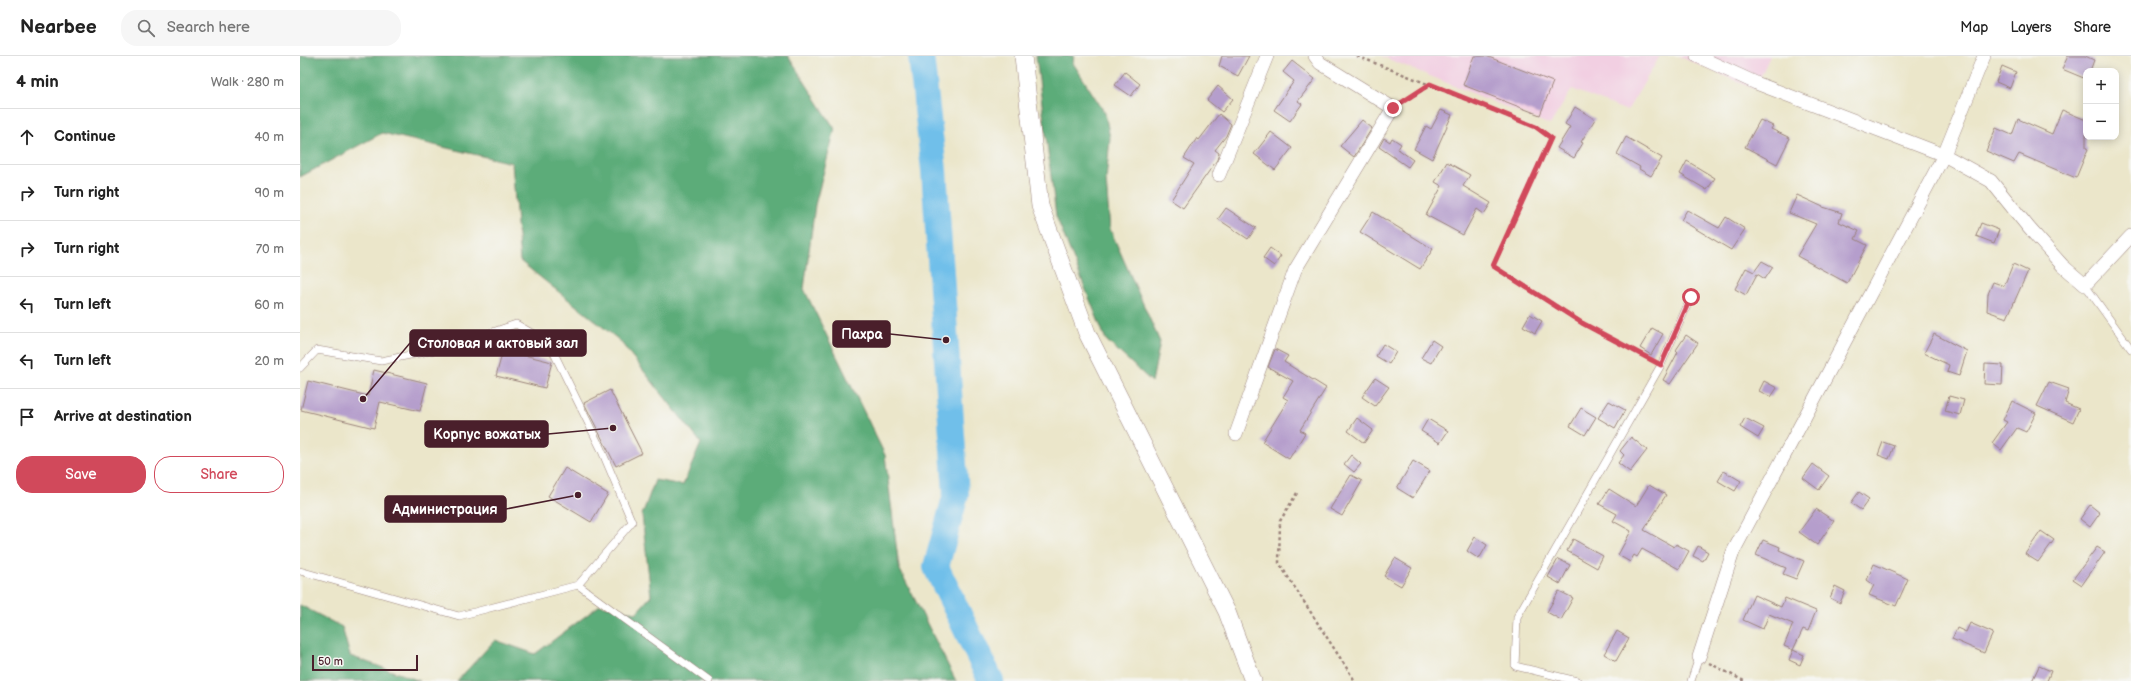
<!DOCTYPE html>
<html lang="en">
<head>
<meta charset="utf-8">
<style>
  body { margin:0; font-family:"Balsamiq Sans",sans-serif; background:#f6f6f6; color:#222 }
  .controls { position:absolute; right:12px; top:12px; display:grid; overflow:hidden; border-radius:8px; box-shadow:0 2px 10px #0003 }
  .controls button { width:36px; height:36px; display:grid; place-items:center; padding:0; border:0; border-bottom:1px solid #e0e0e0; background:#fff; color:#222; font:20px sans-serif }
  .scale { position:absolute; left:12px; bottom:10px; width:106px; box-sizing:border-box; padding-left:4px; border:2px solid #4a1f2b; border-top:0; font-size:11px; line-height:14px; white-space:nowrap; color:#4a1f2b; -webkit-text-stroke:3px #f6f6f2; paint-order:stroke }
  .stop { position:absolute; width:12px; height:12px; margin:-9px; border:3px solid #d1495b; border-radius:50%; background:#fff }
  .stop.end { background:#d1495b; border-color:#fff; box-shadow:0 1px 4px #0008 }
  .list { margin:0; padding:0; list-style:none }
  h2 { display:flex; justify-content:space-between; align-items:center; height:52px; margin:0; padding:0 16px; font-size:17px }
  h2 small { font-size:13px; font-weight:400; color:#767676 }
  .list li { display:grid; grid-template-columns:26px 1fr auto; gap:12px; align-items:center; box-sizing:border-box; height:56px; padding:0 16px; border-top:1px solid #e0e0e0 }
  .list b { display:block; font-size:15px; white-space:nowrap }
  .list em { font-size:13px; font-style:normal; color:#767676 }
  .actions { display:flex; gap:8px; padding:12px 16px }
  .actions a { flex:1; padding:9px 0; border:1px solid #d1495b; border-radius:16px; text-align:center; font-size:14px; color:#d1495b }
  .actions .main { background:#d1495b; color:#fff }
  .icon { flex:none; width:22px; height:22px; fill:none; stroke:currentColor; stroke-width:2; stroke-linecap:round; stroke-linejoin:round }
  .map { position:relative; flex:none; width:1831px; height:625px; overflow:hidden }
  header { display:flex; align-items:center; gap:24px; box-sizing:border-box; height:56px; padding:0 20px; background:#fff; border-bottom:1px solid #e0e0e0 }
  header strong { font-size:19px }
  nav { display:flex; gap:22px; margin-inline-start:auto; font-size:14px }
  .search { width:280px; height:36px; background:#f6f6f6; display:flex; align-items:center; gap:10px; box-sizing:border-box; padding:0 14px; border-radius:16px; color:#767676; font-size:15px }
  main { display:flex }
  aside { flex:1; background:#fff }
  .map>svg:first-child { display:block }
</style>
</head>
<body>
<header>
<strong>Nearbee</strong>
<div class="search"><svg class="icon" aria-label="search" viewBox="0 0 24 24"><circle cx="10" cy="10" r="6"/><path d="M15 15l6 6"/></svg>Search here</div>
<nav><a>Map</a><a>Layers</a><a>Share</a></nav>
</header>
<main>
<aside>
<h2>4 min<small>Walk · 280 m</small></h2>
<ul class="list">
<li><svg class="icon" aria-label="ahead" viewBox="0 0 24 24"><path d="M12 20V5M6 11l6-6 6 6"/></svg><div><b>Continue</b></div><em>40 m</em></li>
<li><svg class="icon" aria-label="right" viewBox="0 0 24 24"><path d="M7 20v-9h11M14 6l5 5-5 5"/></svg><div><b>Turn right</b></div><em>90 m</em></li>
<li><svg class="icon" aria-label="right" viewBox="0 0 24 24"><path d="M7 20v-9h11M14 6l5 5-5 5"/></svg><div><b>Turn right</b></div><em>70 m</em></li>
<li><svg class="icon" aria-label="left" viewBox="0 0 24 24"><path d="M17 20v-9H6M10 6l-5 5 5 5"/></svg><div><b>Turn left</b></div><em>60 m</em></li>
<li><svg class="icon" aria-label="left" viewBox="0 0 24 24"><path d="M17 20v-9H6M10 6l-5 5 5 5"/></svg><div><b>Turn left</b></div><em>20 m</em></li>
<li><svg class="icon" aria-label="arrive" viewBox="0 0 24 24"><path d="M6 21V4h12l-3 4 3 4H6"/></svg><div><b>Arrive at destination</b></div></li>
</ul>
<div class="actions"><a class="main">Save</a><a>Share</a></div>
</aside>
<div class="map">
<svg width="1831" height="625" viewBox="0 0 1831 625">
  <rect width="100%" height="100%" fill="#f6f6f2"/>
  <filter id="ink" filterUnits="userSpaceOnUse"><feTurbulence type="fractalNoise" baseFrequency=".025" numOctaves="2"/><feDisplacementMap in="SourceGraphic" scale="8" xChannelSelector="R" yChannelSelector="G"/><feConvolveMatrix kernelMatrix="1 2 1 2 8 2 1 2 1" color-interpolation-filters="sRGB"/></filter>
  <filter id="wash" filterUnits="userSpaceOnUse"><feTurbulence type="fractalNoise" baseFrequency=".012" numOctaves="4" result="noise"/><feDisplacementMap in="SourceGraphic" scale="16" xChannelSelector="R" yChannelSelector="G"/><feGaussianBlur stdDeviation="0.9" result="paint"/><feColorMatrix in="noise" values="0 0 0 0 0 0 0 0 0 0 0 0 0 0 0 0 0 1.4 0 .05"/><feComposite in="paint" operator="in"/></filter>
  <g filter="url(#wash)">
    <rect width="100%" height="100%" fill="#ebe6ca"/>
    <path fill="#f2cfe2" d="M1081 0H1360L1327 55 1272 33 1250 69Z
      M1378 0H1470L1455 33Z"/>
    <path fill="#5cac79" stroke="#536652" d="M0 0H488L535 73 515 149 504 233 585 399 599 512 656 625H157L195 584 235 598 300 549 336 557 351 540 342 459 355 424 383 429 401 387 319 284 220 205 212 107 82 77 0 121Z
      M736 0H774L773 7 805 57 810 82 806 124 810 173 860 286 852 326 806 284 756 160Z
      M0 549 42 571 50 600 120 625H0Z"/>
    <g fill="none" stroke-linecap="round" stroke-linejoin="round">
      <path stroke="#70bfea" stroke-width="26" d="M621 0 634 114 656 438 636 511 691 625"/>
    </g>
    <g id="blocks">
      <path fill="#b59ecc" d="M922 0H949L938 20 919 10Z
        M1174 0H1186L1253 26 1240 59 1163 29Z
        M1768 0H1785L1794 4 1790 15H1786V23L1762 13Z
        M992 5 1015 23 998 45 1002 48 990 65 974 54 994 25 983 16Z
        M1702 10 1716 16 1710 32 1696 26Z
        M825 16 840 28 831 40 815 29Z
        M918 30 933 43 922 56 907 44Z
        M1275 51 1295 63 1281 86 1283 87 1274 102 1257 92 1270 71 1265 68Z
        M1141 54 1152 59 1132 103 1114 93 1126 70 1131 73Z
        M1762 54 1786 64V92L1788 93 1776 122 1719 98 1714 107 1686 95 1696 72 1712 79 1718 63 1752 78Z
        M919 58 931 68 926 80 915 94 919 97 917 104 883 152 871 144 894 108 884 102 897 82 899 84Z
        M1062 64 1072 72 1054 101 1040 90Z
        M1460 64 1473 70 1471 73 1490 82 1477 108 1445 91Z
        M971 76 992 92 975 114 954 98Z
        M1326 81 1362 102 1351 120 1339 113 1340 111 1317 98Z
        M1084 82 1090 86 1092 82 1101 88 1098 93 1113 104 1108 111 1079 91Z
        M1387 105 1415 122 1407 134 1380 118Z
        M1147 106 1170 119 1163 130 1191 147 1184 158 1177 153 1163 179 1126 159 1142 130 1135 126Z
        M1497 139 1523 151 1542 157 1539 166 1559 175 1555 183 1567 189 1547 227 1497 200 1516 168 1489 157Z
        M926 152 956 172 948 183 918 163Z
        M1387 154 1419 172 1426 161 1445 173 1431 194 1381 164Z
        M1073 156 1133 193 1120 213 1060 176Z
        M1681 167 1699 174 1694 187 1676 180Z
        M970 192 981 200 974 210 963 202Z
        M1462 205 1473 211 1465 223 1457 218 1446 239 1435 233 1446 212 1454 216Z
        M1713 208 1728 215 1707 262 1687 255 1688 238 1693 226 1704 230Z
        M1230 258 1242 265 1235 277 1223 270Z
        M1352 272 1363 278 1351 299 1340 292Z
        M1634 278 1667 295 1659 320 1647 316 1649 309 1624 297Z
        M1386 279 1398 287 1370 328 1363 324 1378 296 1376 294Z
        M207 280 223 284 220 298 252 306 245 332 196 320Z
        M1132 284 1141 290 1131 307 1121 302Z
        M1083 288 1096 296 1089 308 1076 300Z
        M975 293 988 300 984 306 1026 332 1000 374 1005 377 989 403 962 386 988 344 983 341 993 325 968 311Z
        M1685 308 1703 309 1702 329 1684 328Z
        M74 314 127 327 120 355 80 346 74 372 1 354 8 325 68 340Z
        M1075 322 1089 331 1075 350 1062 341Z
        M1464 325 1477 332 1471 341 1459 335Z
        M1749 326 1769 333 1765 347 1779 353 1773 366 1737 350Z
        M310 334 342 397 316 410 284 347Z
        M1649 340 1664 344 1660 359 1645 355Z
        M1309 345 1325 354 1315 372 1298 362Z
        M1712 345 1736 357 1726 376 1717 372 1701 394 1692 387 1707 366 1703 364Z
        M1281 352 1296 361 1285 379 1270 370Z
        M1057 362 1073 374 1064 387 1048 375Z
        M1445 362 1464 372 1458 382 1440 371Z
        M1128 363 1148 375 1140 387 1121 375Z
        M1331 381 1347 394 1330 416 1318 407 1324 399 1320 395Z
        M1583 386 1594 390 1589 403 1578 399Z
        M1051 399 1061 408 1054 416 1044 408Z
        M1113 405 1130 415 1113 442 1097 432Z
        M1513 408 1529 420 1519 434 1503 422Z
        M265 412 308 438 291 466 248 440Z
        M1424 415 1441 425 1435 435 1418 425Z
        M1051 419 1062 425 1042 460 1030 453Z
        M1349 429 1366 439 1344 474 1374 491 1376 488 1389 495 1379 513 1342 493 1337 501 1334 499 1330 506 1318 499 1331 475 1313 465 1317 458 1299 448 1309 433 1336 450Z
        M1559 436 1569 443 1561 454 1551 447Z
        M1790 449 1800 457 1790 471 1780 463Z
        M1516 453 1534 465 1517 489 1499 476Z
        M1741 475 1754 484 1738 506 1725 498Z
        M1175 481 1187 489 1179 503 1167 495Z
        M1273 483 1303 500 1297 512 1267 495Z
        M1463 484 1480 491 1479 494 1504 505 1496 523 1483 518 1486 512 1456 499Z
        M1398 490 1408 496 1403 505 1393 500Z
        M1797 491 1805 496 1782 529 1773 523Z
        M1095 502 1112 512 1101 530 1084 520Z
        M1258 503 1270 509 1260 528 1248 521Z
        M1574 508 1608 523 1596 550 1569 539 1574 529 1567 524Z
        M1535 530 1545 535 1540 547 1530 542Z
        M1259 535 1273 542 1261 564 1247 556Z
        M1454 539 1481 551 1485 542 1516 555 1508 575 1503 573 1493 594 1484 590 1493 568 1469 558 1463 573 1443 564Z
        M1670 567 1693 577 1684 597 1652 583 1657 572 1666 576Z
        M1317 575 1329 582 1316 605 1304 598Z
        M1493 594 1504 599 1500 609 1489 604Z
        M1739 610 1751 615 1747 625H1732Z"/>
    </g>
  </g>
  <g filter="url(#ink)">
    <use href="#blocks" fill-opacity="0" stroke="#9a827a" stroke-width="1"/>
    <g fill="none" stroke-linecap="round" stroke-linejoin="round">
      <defs>
        <path id="service" d="M1785 229 1831 293
          M0 312 17 294 81 305 149 291 216 268 249 287 301 393 332 466 278 529 159 560 0 515
          M278 529 409 625
          M1277 625 1215 610 1217 561 1361 309 1391 241
          M1391 625 1399 601"/>
        <path id="minor" d="M1397 0 1456 27 1644 99 1433 496 1399 601
          M1684 0 1644 99 1691 125 1729 172 1763 210 1785 229 1831 180
          M919 119 967 0
          M936 378 995 214 1093 52 1020 7 1015 0"/>
        <path id="tertiary" d="M723 0 740 150 787 277 927 556 953 625"/>
      </defs>
      <use href="#service" stroke="#9a827a" stroke-width="8"/>
      <use href="#minor" stroke="#9a827a" stroke-width="14"/>
      <use href="#tertiary" stroke="#9a827a" stroke-width="18"/>
      <path stroke="#9a827a" stroke-width="2.5" stroke-dasharray="3 3" stroke-linecap="butt" d="M1057 0 1236 71 1251 82 1193 210 1282 267 1353 305
        M1104 45 1130 29
        M997 437 980 465 979 507 1055 625
        M1409 607 1444 625"/>
      <use href="#service" stroke="#fff" stroke-width="7"/>
      <use href="#minor" stroke="#fff" stroke-width="13"/>
      <use href="#tertiary" stroke="#fff" stroke-width="17"/>
    </g>
  </g>
  <g fill="none" stroke-linecap="round" stroke-linejoin="round" filter="url(#ink)">
    <path stroke="#d1495b" stroke-width="5" d="M1093 52 1130 28 1236 71 1251 82 1193 210 1282 267 1361 309 1391 241"/>
  </g>
  <path fill="none" stroke="#4a1f2b" stroke-width="1.5" d="M646 284L590 278M63 343L110 287M313 372L248 378M278 439L206 453"/>
  <g fill="#4a1f2b" stroke="#f6f6f2" stroke-width="1.5">
    <circle cx="646" cy="284" r="4"/>
    <circle cx="63" cy="343" r="4"/>
    <circle cx="313" cy="372" r="4"/>
    <circle cx="278" cy="439" r="4"/>
  </g>
  <g fill="#4a1f2b" stroke="#4a1f2b" stroke-width="1.5">
    <rect x="533" y="265" width="57" height="26" rx="4"/>
    <rect x="110" y="274" width="176" height="26" rx="4"/>
    <rect x="125" y="365" width="123" height="26" rx="4"/>
    <rect x="85" y="440" width="121" height="26" rx="4"/>
  </g>
  <g font-size="14" text-anchor="middle" font-weight="bold" fill="#fff">
    <text x="562" y="283">Пахра</text>
    <text x="198" y="292">Столовая и актовый зал</text>
    <text x="187" y="383">Корпус вожатых</text>
    <text x="145" y="458">Администрация</text>
  </g>
</svg>
<div class="controls">
<button>+</button>
<button>−</button>
</div>
<div class="scale">50 m</div>
<div class="stop" style="left:1391px;top:241px"></div>
<div class="stop end" style="left:1093px;top:52px"></div>
</div>
</main>
</body>
</html>
